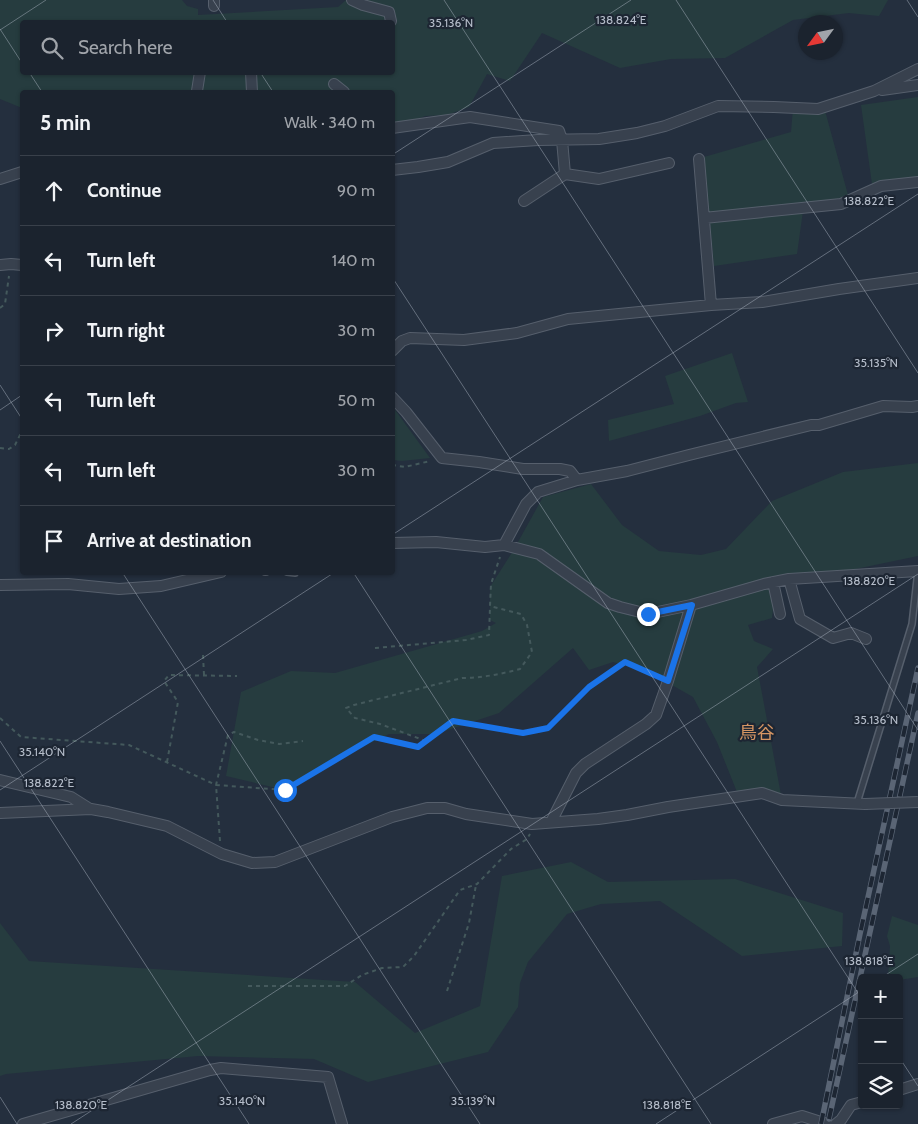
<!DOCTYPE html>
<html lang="en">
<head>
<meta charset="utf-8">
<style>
  body { margin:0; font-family:Cabin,"Noto Sans JP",sans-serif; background:#282f3a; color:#f1f3f6 }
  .controls { position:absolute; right:15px; bottom:15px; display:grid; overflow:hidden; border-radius:5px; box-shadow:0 1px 4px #0004 }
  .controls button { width:45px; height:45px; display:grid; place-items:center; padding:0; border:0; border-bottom:1px solid #39404a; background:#1b232e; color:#f1f3f6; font:25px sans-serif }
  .compass { position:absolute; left:798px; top:15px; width:45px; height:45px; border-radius:50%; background:#1b232e; box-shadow:0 1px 4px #0004; rotate:237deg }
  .stop { position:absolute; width:15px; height:15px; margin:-11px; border:4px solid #1a73e8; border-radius:50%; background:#fff }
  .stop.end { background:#1a73e8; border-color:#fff; box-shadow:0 1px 5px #0008 }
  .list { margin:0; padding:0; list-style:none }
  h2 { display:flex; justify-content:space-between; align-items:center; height:65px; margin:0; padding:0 20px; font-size:21px }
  h2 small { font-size:16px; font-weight:400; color:#a0a4aa }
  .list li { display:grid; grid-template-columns:32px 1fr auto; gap:15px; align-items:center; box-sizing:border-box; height:70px; padding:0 20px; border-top:1px solid #39404a }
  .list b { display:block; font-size:19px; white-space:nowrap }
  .list em { font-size:16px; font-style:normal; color:#a0a4aa }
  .icon { flex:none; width:28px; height:28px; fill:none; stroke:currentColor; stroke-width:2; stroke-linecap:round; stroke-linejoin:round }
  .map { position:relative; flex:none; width:918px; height:1124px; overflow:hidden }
  .search { position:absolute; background:#1b232e; box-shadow:0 1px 4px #0004; left:20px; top:20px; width:375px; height:55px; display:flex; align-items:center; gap:12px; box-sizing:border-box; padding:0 18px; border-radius:5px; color:#a0a4aa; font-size:19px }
  .panel { position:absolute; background:#1b232e; box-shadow:0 1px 4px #0004; left:20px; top:90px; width:375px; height:485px; border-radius:5px }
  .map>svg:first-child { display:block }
</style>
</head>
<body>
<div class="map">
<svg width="918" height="1124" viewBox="0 0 918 1124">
  <rect width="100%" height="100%" fill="#242f3e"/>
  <path fill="#263c3f" d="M0 0H182L187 6 198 9V15L338 7 346 0H888L879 16 849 13 793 20 725 58 671 59 620 68 542 33 510 81 487 74 469 107 447 115 425 116 393 129 392 92H200V73L392 72V22H22V72L194 73 193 92H22V108L0 99Z
    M918 97V179L872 184 861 105Z
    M824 107 848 195 803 211 797 254 714 266 704 157 791 132 793 108Z
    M732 353 748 402 736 403 700 416 609 441 608 420 674 404 665 376Z
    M392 407H393L430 458 402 461 393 460Z
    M918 463V556L817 577 782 581 775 589 772 618 748 625 754 641 773 649 757 667 782 800 739 797 717 742 693 697 649 672 613 662 589 670 573 648 499 713 436 734H389L341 757 285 790 226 776 241 692 291 671 335 673 482 631 496 623 490 620V587L513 551 543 497 591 484 622 525 659 551 701 555 726 549 772 501 843 472Z
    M571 862 608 882 735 879 843 913 842 946 742 956 660 901 601 904 567 914 528 962 520 983 518 1007 488 1052 368 1082 314 1059 198 1056 6 1074 0 1076V923L29 961 355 982 415 1033 480 1006 502 876Z
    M892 916 918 925V977L899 980V978H888L890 946 887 936Z"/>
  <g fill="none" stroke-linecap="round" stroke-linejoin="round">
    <defs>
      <path id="service" d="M265 572H266
        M287 572 295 573
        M857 803 912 624 918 570"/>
      <path id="minor" d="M352 0 363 5 389 12 391 21 390 22
        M214 6V0
        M251 72 252 92
        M334 84 344 92
        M882 90 918 85
        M197 91 200 72
        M392 128 470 117 559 131 562 140 565 174 524 201
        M699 159 711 305
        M392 170 418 167 448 162 493 143 538 140 599 139 637 133 665 126 718 106 774 107 818 109 874 91 918 69
        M565 174 599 179 669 163
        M0 179 22 172
        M704 218 841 204 881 186 918 182
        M0 265 11 264 22 265
        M392 351 402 341 410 338 464 340 517 333 568 319 711 305 762 302 839 289 918 278
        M392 397 406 412 442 458 479 462 523 469H560L570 471 577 480
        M392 543 436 542 485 547 504 545 539 554 608 603 620 607 648 614 691 605 764 584 789 579 918 571
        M504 545 526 504 538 492 577 480 627 471 689 455 811 425H819L883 406 912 407 918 406
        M789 579 800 619 833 638 851 633 866 639
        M773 582 780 614
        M0 585 68 584 119 589 161 586 221 572
        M0 780 71 797 90 809
        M0 813 91 809 108 812 167 826 222 854 252 863 275 862 392 817 427 808H445L466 814 532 824 598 819 627 815 668 807 762 793 782 800 865 804
        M551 822 576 773 585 764 646 724 656 715 668 681 691 605
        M899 1090 918 1084
        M23 1124 210 1070 221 1068 328 1077 342 1124
        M773 1124 802 1116 827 1124
        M836 1124 841 1120 851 1105 862 1102"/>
    </defs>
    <use href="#service" stroke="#565f6c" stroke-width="8"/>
    <use href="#minor" stroke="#565f6c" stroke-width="12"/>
    <path stroke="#44595c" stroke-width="2" stroke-dasharray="4 4" stroke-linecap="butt" d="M0 308 5 304 9 276
      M0 448 9 449 15 445 22 431
      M392 465 405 467 430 461
      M375 648 466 640 489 635 490 607
      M203 655 204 675
      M0 718 21 737 129 745 216 785 228 735 234 732 258 740 279 744 303 741
      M426 741 380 724 355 718 346 708 354 705 462 678C482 678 501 674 520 669L532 652 527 625 521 614 490 606 491 584 500 557
      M167 762 178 702 164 681 169 675 237 676
      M220 841 216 785 285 790 374 737 418 747 453 721 523 733 548 728 589 687 625 662 659 677
      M248 986H345L362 975 382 968 403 967 414 956 460 890 477 884 511 849 527 839 530 834
      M447 991 469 923 476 885"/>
    <use href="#service" stroke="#38414e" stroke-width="5"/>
    <use href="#minor" stroke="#38414e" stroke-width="10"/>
    <defs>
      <path id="rail" d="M829 1119 918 713
        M821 1124 860 934 918 668"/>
    </defs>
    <use href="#rail" stroke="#5a6575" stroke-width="5.5"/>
    <use href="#rail" stroke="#1d2633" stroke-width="4" stroke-dasharray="11" stroke-linecap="butt"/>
    <defs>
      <path id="minor-bridge" d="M865 804 918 802"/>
    </defs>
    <use href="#minor-bridge" stroke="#565f6c" stroke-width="12" stroke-linecap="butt"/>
    <use href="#minor-bridge" stroke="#38414e" stroke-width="10"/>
  </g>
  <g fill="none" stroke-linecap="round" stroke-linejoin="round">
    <path stroke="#1a73e8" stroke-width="6" d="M285 790 374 737 418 747 453 721 523 733 548 728 589 687 625 662 668 681 692 605 648 614"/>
  </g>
  <path fill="none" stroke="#b4bcc9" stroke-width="1" stroke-opacity="0.45" d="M213 0 227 22M444 0 918 730M676 0 918 373M907 0 918 17M0 29 22 63M0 30 46 0M29 72 42 92M260 72 273 92M392 155 631 0M392 277 862 999M0 385 22 419M0 410 22 395M392 535 918 194M122 572 480 1124M353 572 711 1124M0 741 249 1124M0 790 335 572M881 978 918 954M899 1057 918 1086M0 1097 17 1124M71 1124 918 574M656 1124 862 990"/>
  <g text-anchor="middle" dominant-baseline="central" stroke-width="4.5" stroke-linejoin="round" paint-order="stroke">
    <g font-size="18" fill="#d59563" stroke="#1d2633">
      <text x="757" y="733">鳥谷</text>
    </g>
  </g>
  <g font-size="12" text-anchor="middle" fill="#b4bcc9" stroke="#1d2633" stroke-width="4.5" stroke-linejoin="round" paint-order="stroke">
    <text x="621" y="24">138.824°E</text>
    <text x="451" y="27">35.136°N</text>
    <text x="869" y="205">138.822°E</text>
    <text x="876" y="367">35.135°N</text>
    <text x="869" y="585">138.820°E</text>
    <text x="876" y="724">35.136°N</text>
    <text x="42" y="756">35.140°N</text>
    <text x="49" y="787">138.822°E</text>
    <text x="869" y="965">138.818°E</text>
    <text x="242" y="1105">35.140°N</text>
    <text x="473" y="1105">35.139°N</text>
    <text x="81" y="1109">138.820°E</text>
    <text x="667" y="1109">138.818°E</text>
  </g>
</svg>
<div class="controls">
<button>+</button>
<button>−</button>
<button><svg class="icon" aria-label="layers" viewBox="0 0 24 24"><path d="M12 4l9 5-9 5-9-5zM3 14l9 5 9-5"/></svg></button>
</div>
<svg class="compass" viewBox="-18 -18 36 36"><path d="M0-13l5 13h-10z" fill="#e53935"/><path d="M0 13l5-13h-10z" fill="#a0a4aa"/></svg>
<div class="stop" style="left:285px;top:790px"></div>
<div class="stop end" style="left:648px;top:614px"></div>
<div class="search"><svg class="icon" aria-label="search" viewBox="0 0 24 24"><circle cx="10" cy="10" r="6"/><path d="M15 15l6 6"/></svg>Search here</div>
<section class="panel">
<h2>5 min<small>Walk · 340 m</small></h2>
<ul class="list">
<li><svg class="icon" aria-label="ahead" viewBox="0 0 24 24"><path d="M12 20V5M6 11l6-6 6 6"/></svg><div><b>Continue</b></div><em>90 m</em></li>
<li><svg class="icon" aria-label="left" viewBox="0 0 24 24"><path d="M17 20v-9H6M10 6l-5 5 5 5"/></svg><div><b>Turn left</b></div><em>140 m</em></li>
<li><svg class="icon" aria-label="right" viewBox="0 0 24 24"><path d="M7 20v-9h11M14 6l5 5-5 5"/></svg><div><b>Turn right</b></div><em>30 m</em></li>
<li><svg class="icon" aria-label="left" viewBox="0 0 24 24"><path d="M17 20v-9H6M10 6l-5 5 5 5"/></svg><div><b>Turn left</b></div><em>50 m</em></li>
<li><svg class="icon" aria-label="left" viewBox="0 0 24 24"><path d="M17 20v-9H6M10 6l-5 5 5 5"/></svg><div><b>Turn left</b></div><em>30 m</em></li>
<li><svg class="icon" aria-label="arrive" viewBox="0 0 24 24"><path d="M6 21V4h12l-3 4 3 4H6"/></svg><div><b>Arrive at destination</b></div></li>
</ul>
</section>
</div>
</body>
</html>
